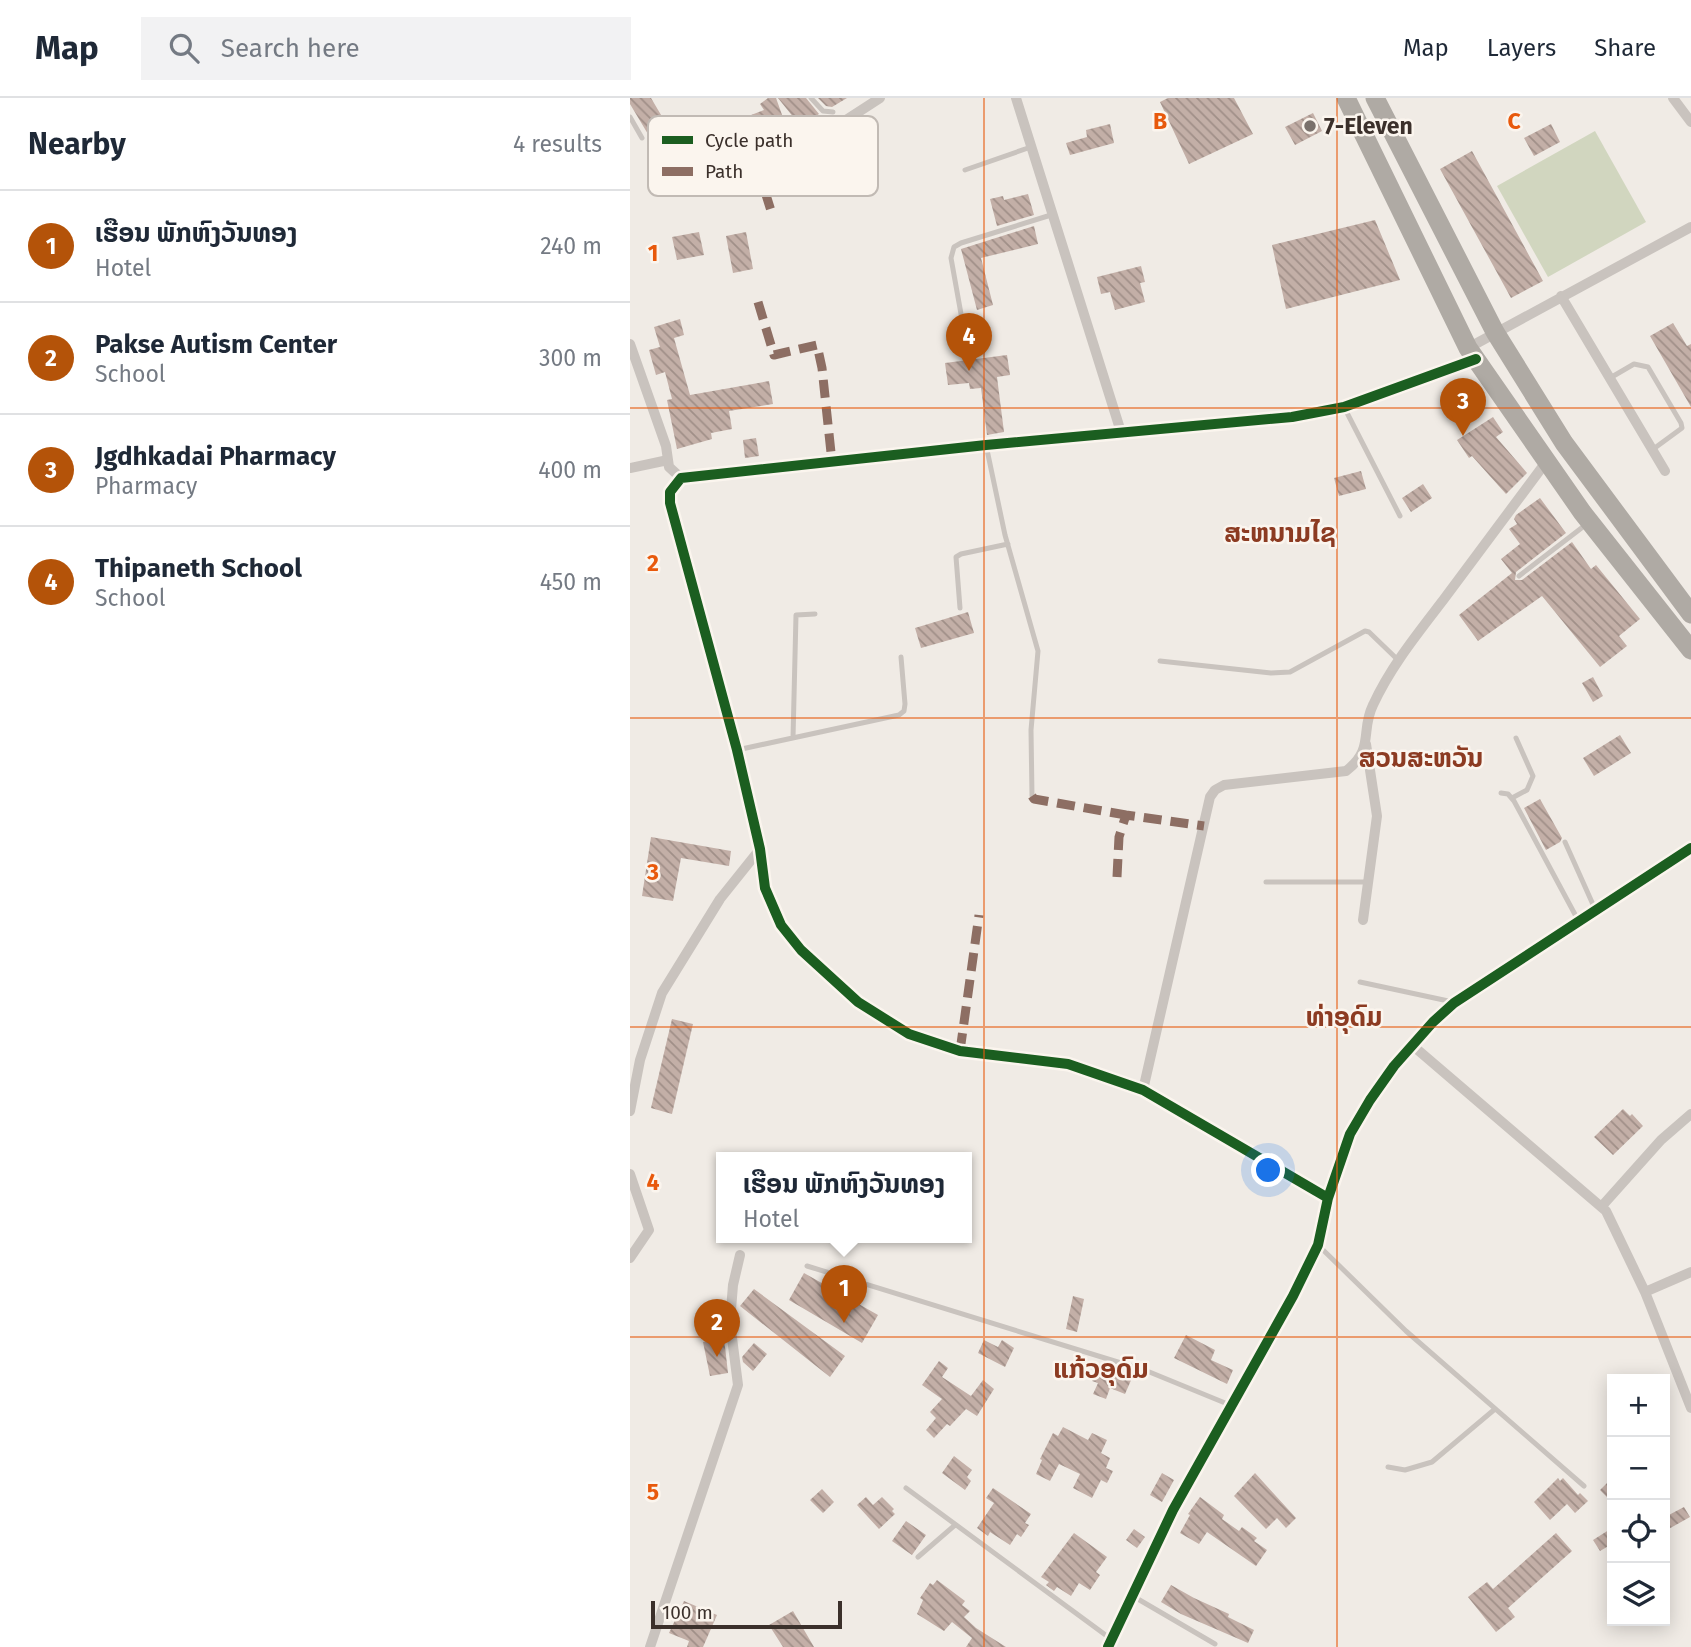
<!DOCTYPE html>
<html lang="en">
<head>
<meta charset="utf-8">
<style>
  body { margin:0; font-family:"Fira Sans","Noto Sans Lao",sans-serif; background:#f2f2f3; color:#1f2937 }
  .controls { position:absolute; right:21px; bottom:21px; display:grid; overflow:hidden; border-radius:0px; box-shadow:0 4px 18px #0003 }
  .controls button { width:63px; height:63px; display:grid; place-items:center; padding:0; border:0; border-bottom:2px solid #e0e1e3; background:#fff; color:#1f2937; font:35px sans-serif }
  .scale { position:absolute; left:21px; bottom:18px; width:191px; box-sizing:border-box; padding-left:7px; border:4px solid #3b302b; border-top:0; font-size:19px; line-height:24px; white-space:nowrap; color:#3b302b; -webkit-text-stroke:5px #fbf5ee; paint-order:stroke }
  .you { position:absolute; left:639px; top:1073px; width:24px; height:24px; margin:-18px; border:5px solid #fff; border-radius:50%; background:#1a73e8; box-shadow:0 0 0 10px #1a73e833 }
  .badge { display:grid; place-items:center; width:46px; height:46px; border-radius:50%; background:#b45309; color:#fff; font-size:23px; font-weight:700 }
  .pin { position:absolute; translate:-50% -58px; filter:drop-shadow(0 2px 4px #0008) }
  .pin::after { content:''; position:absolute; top:37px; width:24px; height:21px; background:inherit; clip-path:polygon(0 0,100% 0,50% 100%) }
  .popup { position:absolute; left:86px; top:1054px; width:256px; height:91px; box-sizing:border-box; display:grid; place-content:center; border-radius:0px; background:#fff; filter:drop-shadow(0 2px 5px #0005); font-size:23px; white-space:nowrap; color:#747a83 }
  .popup b { font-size:26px; color:#1f2937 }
  .popup::after { content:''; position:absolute; left:50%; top:100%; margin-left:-14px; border:14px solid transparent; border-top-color:#fff }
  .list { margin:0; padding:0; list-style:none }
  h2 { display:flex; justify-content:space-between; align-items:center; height:91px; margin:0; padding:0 28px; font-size:30px }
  h2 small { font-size:23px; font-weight:400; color:#747a83 }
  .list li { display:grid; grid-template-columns:46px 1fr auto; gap:21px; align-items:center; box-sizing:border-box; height:112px; padding:0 28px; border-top:2px solid #e0e1e3 }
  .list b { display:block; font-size:26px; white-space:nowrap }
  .list p { margin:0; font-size:23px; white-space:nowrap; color:#747a83 }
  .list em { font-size:23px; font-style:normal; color:#747a83 }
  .icon { flex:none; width:38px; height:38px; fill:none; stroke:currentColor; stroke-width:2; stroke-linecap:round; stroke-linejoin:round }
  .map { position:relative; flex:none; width:1061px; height:1549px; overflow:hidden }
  header { display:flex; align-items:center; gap:42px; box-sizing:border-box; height:98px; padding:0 35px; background:#fff; border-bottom:2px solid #e0e1e3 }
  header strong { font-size:33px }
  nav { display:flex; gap:38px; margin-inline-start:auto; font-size:24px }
  .search { width:490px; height:63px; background:#f2f2f3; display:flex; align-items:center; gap:18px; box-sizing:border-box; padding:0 24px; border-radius:0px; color:#747a83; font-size:26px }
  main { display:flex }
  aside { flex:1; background:#fff }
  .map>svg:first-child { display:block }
</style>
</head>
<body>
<header>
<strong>Map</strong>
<div class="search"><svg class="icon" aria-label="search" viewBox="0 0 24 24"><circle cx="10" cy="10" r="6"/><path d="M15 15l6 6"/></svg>Search here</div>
<nav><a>Map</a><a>Layers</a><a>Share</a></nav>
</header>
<main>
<aside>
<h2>Nearby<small>4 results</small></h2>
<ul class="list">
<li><span class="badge">1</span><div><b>ເຮືອນ ພັກຫົງວັນທອງ</b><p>Hotel</p></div><em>240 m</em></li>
<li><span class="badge">2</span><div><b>Pakse Autism Center</b><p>School</p></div><em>300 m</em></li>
<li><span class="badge">3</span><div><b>Jgdhkadai Pharmacy</b><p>Pharmacy</p></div><em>400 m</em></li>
<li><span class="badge">4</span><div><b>Thipaneth School</b><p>School</p></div><em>450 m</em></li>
</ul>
</aside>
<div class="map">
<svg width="1061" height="1549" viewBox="0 0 1061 1549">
  <defs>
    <pattern id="building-back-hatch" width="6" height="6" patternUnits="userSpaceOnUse" patternTransform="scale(1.75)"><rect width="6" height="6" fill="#c3afa7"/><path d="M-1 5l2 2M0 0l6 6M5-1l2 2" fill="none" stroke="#a08f88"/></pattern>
  </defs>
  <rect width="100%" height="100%" fill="#f0ebe5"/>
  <path fill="#d1d6bf" d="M965 33 1016 124 918 179 867 88Z"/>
  <path fill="url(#building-back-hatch)" d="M0 0H21L34 22 28 26 43 54 72 40 80 59 43 78 0 6Z
    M138 0H146L161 42 129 55 116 19 134 12 130 6Z
    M148 0H176L189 16 186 18 192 25 176 35Z
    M188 0H217L202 9 196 8Z
    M538 0H604L623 36 559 66 530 4Z
    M683 15 692 33 665 47 655 29Z
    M480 26 484 45 440 57 436 45 457 39 456 32Z
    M921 26 930 44 904 58 894 40Z
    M842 53 913 183 881 200 810 71Z
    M398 96 404 117 367 128 360 101 373 98 374 102Z
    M745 122 770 182 656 211 642 147Z
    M404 128 408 146 351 160 363 207 347 212 331 151Z
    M69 134 74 157 47 162 42 139Z
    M116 134 123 171 103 175 96 138Z
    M511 168 515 184 510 185 515 204 485 212 480 194 471 196 467 179Z
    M50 221 54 237 44 240 60 297 139 283 143 306 99 313 102 331 81 335 82 341 47 351 37 302 42 301 35 274 26 277 19 252 30 249 24 229Z
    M1043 225 1057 248 1061 246V309L1020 238Z
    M377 257 380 277 367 279 374 334 357 337 351 290 340 291 339 285 318 287 315 265Z
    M863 319 873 334 866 339 897 375 876 396 842 358 839 360 827 342Z
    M126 340 129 358 115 360 113 342Z
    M731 373 736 391 709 398 704 380Z
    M793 386 802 400 781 414 772 400Z
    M910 400 936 435 886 474 885 482H892L942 444 961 471 966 467 1010 521 989 538 997 548 970 569 912 498 848 543 829 517 882 475 871 461 890 446 879 431 887 426 884 421 886 417Z
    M338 514 344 535 291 550 285 530Z
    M963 579 973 598 963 604 952 585Z
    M990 637 1001 655 964 678 953 660Z
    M910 701 932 740 930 744 916 752 894 710Z
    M21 739 101 753 99 768 51 760 43 803 12 798Z
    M42 921 63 926 42 1016 21 1010Z
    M993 1011 1000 1018 1002 1016 1013 1028 983 1057 964 1039Z
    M174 1175 248 1217 232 1245 159 1202Z
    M124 1191 215 1258 200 1279 110 1208Z
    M443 1198 454 1201 447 1234 436 1231Z
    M556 1237 585 1252 581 1262 603 1272 597 1286 544 1260Z
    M94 1240 98 1275 80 1278 73 1244Z
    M354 1242 368 1249 372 1242 384 1250 375 1269 348 1255Z
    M124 1245 137 1256 123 1273 113 1264 112 1259Z
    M309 1263 318 1270 312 1279 341 1298 353 1282 364 1291 347 1318 336 1311 320 1328 317 1326 304 1340 296 1332 306 1320 300 1314 312 1301 292 1287Z
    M469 1266 502 1280 495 1296 480 1290 476 1301 463 1296 468 1285 462 1283Z
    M433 1329 458 1342 462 1335 477 1342 471 1355 480 1360 476 1370 483 1373 477 1385 471 1382 462 1400 443 1390 450 1376 429 1366 420 1383 406 1376 412 1362 410 1361 423 1335 428 1338Z
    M324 1358 342 1372 337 1379 341 1383 335 1392 312 1375Z
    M532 1375 544 1382 532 1404 520 1397Z
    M625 1375 666 1420 656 1430 647 1420 636 1431 604 1398Z
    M928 1380 930 1383 933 1380 948 1397 950 1395 958 1403 945 1415 937 1406 920 1422 904 1404Z
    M982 1380V1404L970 1392Z
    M363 1390 401 1416 395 1425 399 1427 391 1439 387 1436 380 1447 360 1434 358 1438 347 1430 364 1405 356 1400Z
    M192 1391 204 1404 193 1415 180 1402Z
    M236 1399 243 1407 252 1399 264 1411 262 1413 265 1416 249 1431 227 1407Z
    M570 1399 594 1417 592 1421 609 1433 612 1429 627 1440 624 1443 637 1452 626 1468 577 1434 569 1446 550 1435 560 1417 558 1416Z
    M1054 1409 1060 1419 1035 1433V1419Z
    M276 1423 296 1437 282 1457 262 1443Z
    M982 1430V1446L970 1453 963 1442Z
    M504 1431 515 1439 507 1450 496 1442Z
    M444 1435 477 1459 466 1474 470 1477 460 1492 449 1485 441 1498 427 1489 424 1493 416 1487 419 1484 411 1479Z
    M926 1435 942 1453 878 1510 885 1519 866 1534 838 1499 857 1484 863 1491Z
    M307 1482 335 1503 332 1507 340 1513 334 1519 346 1530 376 1549H336L342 1540 322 1524 314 1533 287 1516 293 1502 290 1500 300 1485 303 1487Z
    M541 1487 564 1500 599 1516 598 1519 624 1532 618 1545 551 1516 531 1504Z
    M54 1503 87 1517 73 1549H57L59 1543 39 1535Z
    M163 1513 184 1549H153L139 1527Z"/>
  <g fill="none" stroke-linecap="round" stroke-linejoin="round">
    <path stroke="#c9c3be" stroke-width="5" d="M181 0 193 13 203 14
      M0 19 12 40
      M335 72 401 49
      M333 227 321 160 324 149 331 145 421 117
      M980 280 1004 266 1018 269 1051 325 1052 330 1022 352
      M714 309 770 418
      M356 347 375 437 408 553 401 632 402 698
      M889 478 958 425
      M330 510 326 459 331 456 378 446
      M530 563 641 575 660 574 735 533 739 534 768 562
      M163 640 166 517 185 516
      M107 652 269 617 274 613 275 606 271 559
      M871 695 878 696 884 703 948 822
      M882 700 897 692 903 678 886 640
      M935 744 965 811
      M636 784H738
      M730 884 823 904
      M688 1147 776 1233 954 1388
      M177 1168 517 1273 600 1307
      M758 1369 775 1372 802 1364 865 1311
      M276 1390 481 1541
      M288 1459 325 1427
      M501 1497 585 1546"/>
    <path stroke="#c9c3be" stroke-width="10" d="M386 0 491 334
      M1043 0 1061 24
      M69 93 196 35 250 0
      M931 198 1035 373
      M0 246 36 348 39 369 51 380
      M838 250 1061 129
      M0 370 38 362
      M733 822 747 718 736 646
      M782 947 976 1113 1015 1194 1061 1310
      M513 992 580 699 585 692 594 687 716 673C745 651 730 633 743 607 761 568 788 535 814 501 848 455 882 410 916 364
      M0 1013 10 962 32 895 90 801 130 751
      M0 1076 19 1132 0 1160
      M698 1100 513 992 438 966 330 953 279 936 228 904 171 852 151 827 135 790 130 751 107 652 40 405V394L51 380 356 347 662 319 714 309 846 261
      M972 1108 1031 1042 1061 1016
      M1015 1194 1061 1174
      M20 1549 108 1287 100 1224 103 1187 110 1157
      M478 1549 543 1412 663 1198 688 1147 698 1100 720 1036 740 1002 764 968 803 924 824 905 1061 750"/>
    <path stroke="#afaaa4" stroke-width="19" d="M716 0 838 250 952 414 1061 552
      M745 0 865 234 934 345 1061 516"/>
    <path stroke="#8d6e63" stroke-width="9" stroke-dasharray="18 9" stroke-linecap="butt" d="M127 68 142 116
      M128 204 144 257 187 247 192 270 202 364
      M402 698 404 701 496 717
      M487 779 489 739 496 717 574 728
      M330 953 349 817"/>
    <defs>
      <path id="cycleway" d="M698 1100 513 992 438 966 330 953 279 936 228 904 171 852 151 827 135 790 130 751 107 652 40 405V394L51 380 356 347 662 319 714 309 846 261
        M478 1549 543 1412 663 1198 688 1147 698 1100 720 1036 740 1002 764 968 803 924 824 905 1061 750"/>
    </defs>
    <use href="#cycleway" stroke="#fbf5ee" stroke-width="15"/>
    <use href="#cycleway" stroke="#1b5e20" stroke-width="10"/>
  </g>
  <path fill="none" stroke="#e8590c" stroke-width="2" stroke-opacity="0.55" d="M354 0V1549M707 0V1549M0 310H1061M0 620H1061M0 929H1061M0 1239H1061"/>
  <circle fill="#7a716c" stroke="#fbf5ee" stroke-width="2.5" cx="680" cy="28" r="7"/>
  <g text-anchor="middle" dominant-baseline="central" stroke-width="5" stroke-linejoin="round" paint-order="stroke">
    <g font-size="23" font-weight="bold" fill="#3b302b" stroke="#fbf5ee" text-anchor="start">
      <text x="694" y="28">7-Eleven</text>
    </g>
    <g font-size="26" font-weight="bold" fill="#8c3b22" stroke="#fbf5ee">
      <text x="650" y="435">ສະຫນາມໄຊ</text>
      <text x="791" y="660">ສວນສະຫວັນ</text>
      <text x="714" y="919">ທ່າອຸດົມ</text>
      <text x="471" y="1271">ແກ້ວອຸດົມ</text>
    </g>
  </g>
  <rect x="18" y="18" width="230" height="80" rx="10" fill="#fbf5ee" stroke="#c1bab4" stroke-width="2"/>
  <rect x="32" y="38" width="31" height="8" fill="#1b5e20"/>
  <rect x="32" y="69" width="31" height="9" fill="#8d6e63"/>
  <g font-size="19" fill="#3b302b">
    <text x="75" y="49">Cycle path</text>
    <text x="75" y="80">Path</text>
  </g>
  <g font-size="23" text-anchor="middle" font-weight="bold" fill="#e8590c" stroke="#fbf5ee" stroke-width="5" stroke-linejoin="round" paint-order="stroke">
    <text x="530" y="31">B</text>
    <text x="884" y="31">C</text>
    <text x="23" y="163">1</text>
    <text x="23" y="473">2</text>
    <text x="23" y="782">3</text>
    <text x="23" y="1092">4</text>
    <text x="23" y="1402">5</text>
  </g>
</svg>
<div class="controls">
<button>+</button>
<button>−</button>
<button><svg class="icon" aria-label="locate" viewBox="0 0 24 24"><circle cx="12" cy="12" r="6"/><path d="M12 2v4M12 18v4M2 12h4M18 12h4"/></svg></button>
<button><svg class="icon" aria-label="layers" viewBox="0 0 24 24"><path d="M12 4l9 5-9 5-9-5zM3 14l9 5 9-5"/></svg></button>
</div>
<div class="scale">100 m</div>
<div class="you"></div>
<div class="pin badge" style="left:214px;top:1225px">1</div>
<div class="popup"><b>ເຮືອນ ພັກຫົງວັນທອງ</b>Hotel</div>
<div class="pin badge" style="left:87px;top:1259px">2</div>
<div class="pin badge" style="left:833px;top:338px">3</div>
<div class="pin badge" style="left:339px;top:273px">4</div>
</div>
</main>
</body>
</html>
